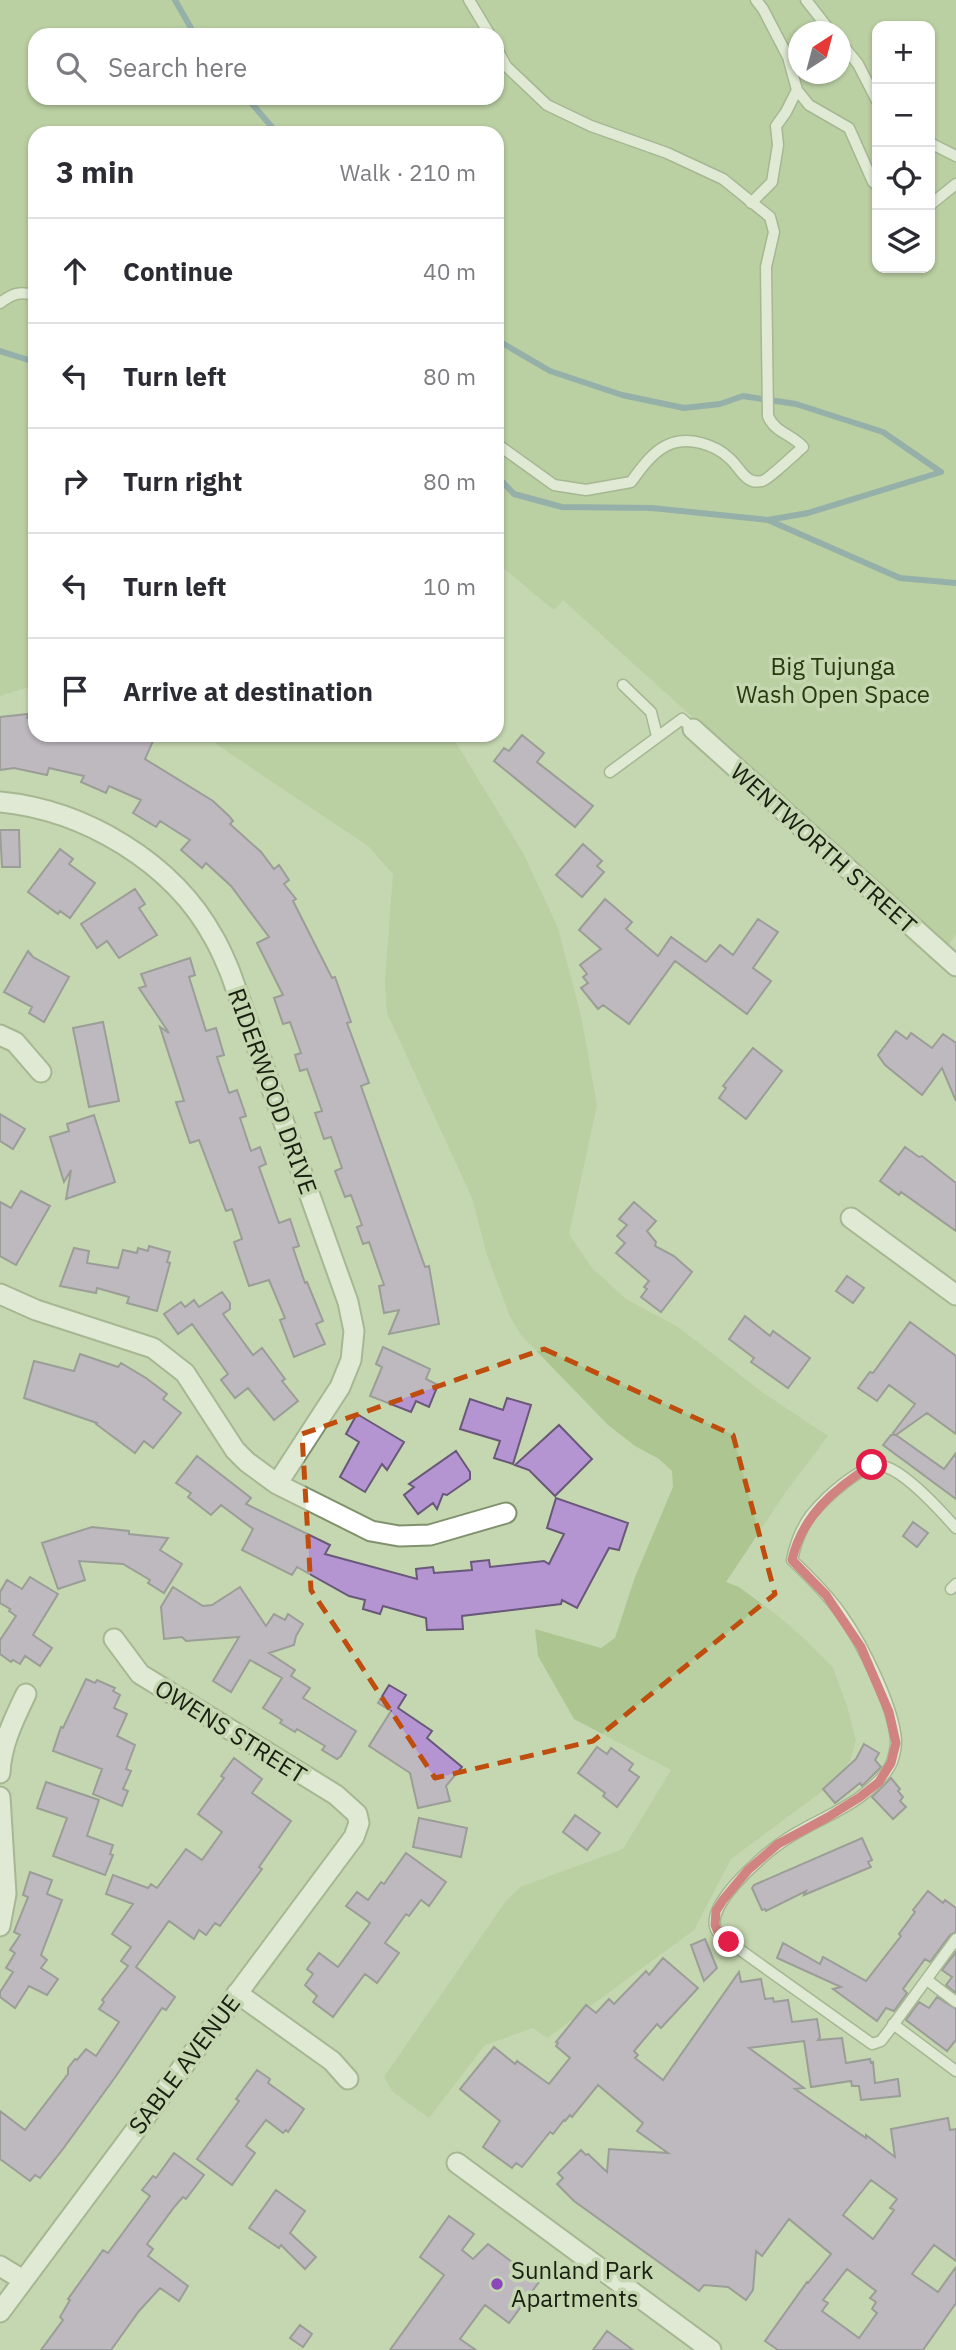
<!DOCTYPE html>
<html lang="en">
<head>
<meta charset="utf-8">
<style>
  body { margin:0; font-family:"IBM Plex Sans",sans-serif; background:#f2f2f3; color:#2b2b33 }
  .controls { position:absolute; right:21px; top:21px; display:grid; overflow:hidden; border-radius:14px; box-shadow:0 2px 5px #0004 }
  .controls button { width:63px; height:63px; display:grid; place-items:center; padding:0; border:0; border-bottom:2px solid #e1e1e2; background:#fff; color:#2b2b33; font:35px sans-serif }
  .compass { position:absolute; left:788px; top:21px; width:63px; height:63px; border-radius:50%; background:#fff; box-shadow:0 2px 5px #0004; rotate:36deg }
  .stop { position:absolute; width:21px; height:21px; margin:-16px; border:5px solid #e11d48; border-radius:50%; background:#fff }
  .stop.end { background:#e11d48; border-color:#fff; box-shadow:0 2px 7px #0008 }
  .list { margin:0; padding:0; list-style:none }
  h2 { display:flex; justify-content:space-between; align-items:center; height:91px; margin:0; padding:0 28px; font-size:30px }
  h2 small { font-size:23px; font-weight:400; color:#7c7c81 }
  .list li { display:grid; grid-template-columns:46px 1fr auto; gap:21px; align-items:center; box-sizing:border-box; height:105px; padding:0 28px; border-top:2px solid #e1e1e2 }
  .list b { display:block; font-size:26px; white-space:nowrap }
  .list em { font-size:23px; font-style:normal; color:#7c7c81 }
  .icon { flex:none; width:38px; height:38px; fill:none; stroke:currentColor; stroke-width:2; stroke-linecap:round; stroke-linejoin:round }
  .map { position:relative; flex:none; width:956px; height:2350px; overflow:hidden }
  .search { position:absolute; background:#fff; box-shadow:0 2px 5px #0004; left:28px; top:28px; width:476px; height:77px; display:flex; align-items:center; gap:18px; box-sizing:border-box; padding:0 24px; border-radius:21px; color:#7c7c81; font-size:26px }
  .panel { position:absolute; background:#fff; box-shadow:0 2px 5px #0004; left:28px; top:126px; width:476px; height:616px; border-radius:21px }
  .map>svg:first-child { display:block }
</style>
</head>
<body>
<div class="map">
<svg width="956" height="2350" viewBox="0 0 956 2350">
  <rect width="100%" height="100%" fill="#c5d7b0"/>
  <path fill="#adc591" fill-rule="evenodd" d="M0 0H956V934L947 947 563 600 554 610 497 563V133H35V685L0 696ZM877 26H930V268H877ZM799 32H841V74H799ZM35 35H497V98H35Z
    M207 735H456L455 741 523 853 558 928 581 1016 597 1105 569 1234 592 1268 626 1299 678 1327 762 1392 828 1436 785 1493 726 1582 739 1587 778 1616 806 1640 833 1668 848 1709 856 1741 850 1761 837 1778 820 1793 731 1859 694 1930 547 2038 533 2028 485 2045 429 2118 393 2092 384 2077 506 1901 520 1887 623 1849 671 1770 574 1719 538 1656 535 1629 601 1648 615 1638 635 1577 673 1487 672 1471 659 1459 635 1446 608 1425 522 1336 510 1317 487 1255 472 1198 387 1013 385 981 393 874 368 846 222 748Z"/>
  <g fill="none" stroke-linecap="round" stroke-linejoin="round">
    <path stroke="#5c82a0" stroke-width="6" d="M175 0 195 35
      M247 98 277 133
      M497 340 550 371 622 395 684 408 720 404 743 396 796 404 883 432 941 472 808 513 768 520
      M0 351 35 362
      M497 476 514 494 562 507 652 508 768 520 900 578 956 583"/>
  </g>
  <path fill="#b595d1" stroke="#695879" stroke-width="2" fill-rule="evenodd" d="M28 714 27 718 35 719V735H140L153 741 145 759 213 801 229 816 233 821 230 824 261 852 274 869 279 865 289 880 284 884 296 899 293 901 332 978 335 977 351 1022 347 1023 369 1083 361 1086 425 1267 429 1266 439 1324 389 1334 399 1310 384 1313 379 1286 384 1285 369 1242 363 1244 357 1227 362 1225 351 1195 345 1197 335 1171 342 1168 331 1137 324 1139 315 1113 322 1111 307 1069 300 1071 295 1055 301 1053 290 1022 283 1024 274 998 283 995 257 943 269 937 231 886 206 863 202 868 181 850 190 840 160 821 156 827 133 813 141 800 109 786 106 793 81 782 84 776 49 768 47 775 14 768 0 770V717Z
    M522 735 544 753 537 762 593 806 575 827 494 761 504 748 509 751Z
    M0 830H19L20 867H2Z
    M583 844 602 861 597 866 604 872 582 897 556 875Z
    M60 849 73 859 69 864 95 883 70 918 60 911 58 914 28 892Z
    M135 889 145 904 139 908 157 935 119 958 107 941 97 948 81 924Z
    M605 899 632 922 626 929 658 956 671 937 706 962 720 945 733 955 758 919 778 932 753 968 771 981 747 1014 675 961 629 1024 603 1005 598 1009 581 988 588 983 583 977 587 974 580 965 601 949 579 930Z
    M28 951 33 957 69 977 44 1022 29 1013 32 1007 4 992Z
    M190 958 195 975 189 977 206 1031 216 1028 224 1055 217 1057 229 1093 237 1090 246 1116 240 1118 251 1151 260 1147 266 1164 259 1167 279 1223 290 1219 299 1246 293 1248 305 1283 307 1282 323 1321 316 1324 325 1344 294 1357 280 1320 285 1318 269 1280 249 1286 234 1242 242 1239 232 1209 226 1211 199 1140 190 1143 176 1102 184 1101 160 1027 169 1033 139 988 146 986 141 974Z
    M103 1022 119 1101 89 1107 73 1028Z
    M896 1031 907 1039 911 1033 932 1048 943 1034 956 1043V1101L942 1068 922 1095 885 1065 878 1055Z
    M753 1048 782 1071 746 1119 719 1098 726 1088 723 1086Z
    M0 1114 25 1129 13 1149 0 1141Z
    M94 1115 115 1182 66 1199 71 1170 64 1182 50 1137 69 1131 67 1124Z
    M905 1147 919 1157 922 1156 956 1183V1231L901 1192 899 1195 880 1181Z
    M21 1191 50 1206 16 1265 0 1256V1202L11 1208Z
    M634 1202 656 1221 647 1231 656 1242 655 1246 674 1256 692 1272 661 1312 641 1297 647 1289 644 1287 649 1281 616 1253 625 1243 617 1236 627 1225 619 1219Z
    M149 1246 170 1252 167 1262 170 1263 157 1311 127 1303 129 1297 97 1288 96 1293 60 1286 74 1248 89 1251 87 1263 118 1268 123 1250 137 1253 138 1248 148 1251Z
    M847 1276 864 1288 853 1303 836 1291Z
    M222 1292 230 1303V1309L223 1314 253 1355 262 1348 285 1379 282 1381 298 1401 274 1420 248 1388 235 1398 221 1380 228 1374 192 1324 178 1334 164 1314 181 1302 185 1307 194 1300 199 1307Z
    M745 1316 770 1336 773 1331 810 1358 788 1388 751 1362 754 1358 729 1339Z
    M910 1322 956 1356V1434L927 1413 896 1435 944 1469 956 1453V1499L883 1445 891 1435H895L893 1433 915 1404 889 1385 877 1401 858 1388 870 1372 873 1373Z
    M383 1347 430 1369 426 1379 438 1385 429 1407 416 1401 411 1412 370 1396 382 1367 376 1364Z
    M80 1354 118 1367 121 1363 146 1378 167 1394 163 1399 181 1413 153 1448 144 1441 135 1453 96 1424 97 1423 24 1398 34 1361 74 1371Z
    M507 1398 531 1405 513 1464 494 1458 500 1441 460 1429 470 1399 503 1410Z
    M357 1414 404 1442 387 1470 382 1464 365 1492 340 1477 359 1442 346 1434Z
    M559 1425 592 1459 555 1496 529 1470 515 1465Z
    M456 1451 470 1472V1479L447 1495 443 1494 437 1509 433 1503 418 1514 404 1495 414 1487 409 1484Z
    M197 1456 251 1498 246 1504 330 1545 325 1554 417 1579 416 1569 433 1567 434 1573 472 1570 471 1562 489 1560 490 1567 544 1561 549 1564 564 1534 547 1528 556 1498 628 1523 619 1550 609 1548 577 1608 562 1600 561 1604 462 1616 463 1629 427 1630 426 1618 383 1606 380 1614 363 1609 365 1600 349 1596 297 1567 292 1575 242 1550 253 1529 221 1505 211 1515 188 1497 191 1493 176 1483Z
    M913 1522 928 1533 917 1547 903 1536Z
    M92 1527 129 1531V1534L168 1538 160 1550 182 1564 164 1593 148 1583 150 1580 123 1564 79 1561 85 1580 58 1589 42 1543Z
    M30 1577 58 1594 33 1635 52 1648 40 1666 25 1656 20 1664 13 1660 11 1662 0 1654V1640L16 1616 9 1611 10 1609 0 1603V1592L7 1580 22 1589Z
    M173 1587 203 1606 212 1605 240 1587 266 1626 274 1614 285 1620 288 1614 303 1624 296 1636 294 1645 269 1653 295 1670 291 1676 310 1688 303 1698 356 1731 341 1756 337 1759 322 1750 325 1746 297 1729 295 1732 280 1723 282 1720 263 1708 282 1678 250 1660 231 1692 213 1681 239 1637 186 1641 182 1637 164 1639 161 1607Z
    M86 1679 95 1683 97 1680 115 1688 113 1691 120 1695 114 1708 127 1714 117 1736 135 1745 126 1769 131 1771 123 1789 128 1791 122 1806 93 1794 102 1769 53 1751 61 1727 63 1728Z
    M389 1685 406 1695 398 1708 432 1731 427 1738 462 1767 446 1786 450 1801 418 1808 410 1773 369 1746 391 1711 378 1703Z
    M864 1744 879 1753 875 1760 881 1767 862 1786 860 1783 835 1803 823 1789 856 1759Z
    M597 1747 607 1754 611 1748 633 1764 629 1770 639 1777 617 1807 603 1796 605 1793 578 1773Z
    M234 1758 262 1779 252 1793 291 1821 259 1867 262 1869 220 1926 215 1923 206 1935 199 1930 194 1939 169 1921 136 1967 175 1997 166 2010 162 2008 116 2076 63 2149 40 2178 35 2175 30 2181 0 2159V2111L25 2130 68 2074V2068L75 2059 77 2060 86 2049 96 2056 119 2022 99 2009 104 2002 102 2000 128 1966 121 1961 131 1947 112 1934 133 1904 106 1894 113 1875 148 1888 151 1884 157 1888 186 1849 202 1860 222 1832 198 1814 224 1778 221 1776Z
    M891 1778 900 1789 898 1791 903 1797 900 1801 906 1807 893 1819 872 1797Z
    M46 1782 99 1800 87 1836 113 1845 110 1854 113 1855 105 1875 53 1856 67 1818 37 1808Z
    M575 1815 600 1833 587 1850 563 1832Z
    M419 1818 467 1828 461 1857 413 1847Z
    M862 1838 872 1860 868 1862 871 1867 804 1895 806 1891 766 1911 765 1909 762 1910 752 1888 754 1885Z
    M406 1853 446 1882 429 1906 421 1900 409 1916 406 1914 385 1943 399 1953 377 1983 365 1974 333 2017 313 2002 317 1996 305 1985 313 1974 307 1969 319 1953 338 1967 370 1923 346 1906 357 1892 368 1900 381 1882 384 1884Z
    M30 1872 52 1880 47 1894 62 1900 41 1955 47 1960 41 1968 58 1979 47 1995 29 1986 15 2008 0 1997V1992L13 1972 6 1968 15 1953 10 1950 20 1935 14 1932 28 1897 23 1895Z
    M928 1891 943 1903 945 1900 956 1908V1932L950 1935 930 1962 925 1959 903 1989 907 1993 894 2011 886 2008 877 2021 833 1989 841 1987 777 1958 783 1943 820 1964 823 1957 866 1981 901 1936 899 1934 915 1912 913 1910Z
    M705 1939 717 1968 704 1981 691 1945Z
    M956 1952V1993L946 1985 952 1977 942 1970Z
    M663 1958 698 1988 661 2028 657 2024 634 2051 638 2055 635 2058 663 2080 739 1972 741 1982 761 1979 765 1999 773 1998 774 2002 788 2000 792 2022 817 2019 820 2037 818 2040 842 2038 846 2063 870 2059 871 2063 873 2062 875 2083 898 2079 900 2096 861 2100 859 2086H852L851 2081 811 2087 804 2041 749 2048 804 2088 795 2089 866 2138V2135L895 2157 891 2129 948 2118 950 2130 956 2129V2261L934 2245 912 2274 938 2292 956 2267V2303L923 2350H778L765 2341 807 2282 808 2283 831 2254 789 2219 762 2256 756 2251 753 2290 746 2300 728 2287 704 2285 699 2291 574 2201 557 2184 563 2178 558 2173 581 2150 586 2155 588 2154 607 2172 609 2149 668 2153 637 2131 643 2123 598 2085 572 2117 570 2115 565 2121 564 2120 553 2134 550 2132 522 2167 516 2163 512 2168 483 2147 500 2121 460 2089 494 2047 515 2064 517 2061 549 2084 570 2058 556 2046 558 2043 556 2042 586 2005 596 2013 609 1999 614 2004 646 1971 649 1975ZM871 2180 897 2199 890 2208 894 2210 873 2239 843 2215ZM847 2269 876 2291 870 2298 876 2302 872 2309 877 2313 859 2338 822 2311 828 2303 823 2300Z
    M937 1997 956 2009V2040L947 2051 906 2020 919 2002 929 2008Z
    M257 2070 270 2079 268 2083 304 2109 288 2132 286 2130 283 2133 266 2120 246 2146 255 2153 232 2185 197 2159 239 2101 236 2099Z
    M174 2153 204 2175 186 2199 183 2197 175 2206 147 2244 153 2249 148 2256 188 2286 179 2301 160 2288 139 2311 111 2350H41L63 2320 60 2317 70 2300 68 2299 103 2250 108 2253 150 2196 142 2190 153 2176 156 2178Z
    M276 2190 305 2211 290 2233 316 2257 305 2269 281 2245 279 2248 249 2228Z
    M449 2216 474 2234 462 2250 473 2259 488 2244 539 2282 509 2323 485 2305 460 2339 476 2350H390L444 2275 420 2257Z
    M300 2325 312 2334 303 2347 290 2338Z
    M607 2331 633 2350H593Z"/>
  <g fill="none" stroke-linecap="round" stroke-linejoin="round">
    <defs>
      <path id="service" d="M469 0 490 35
        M756 0 763 9 788 57 797 90 809 105 849 128 873 182 877 185
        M806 0 831 32
        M841 43 858 64 877 101
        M497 49 506 66 547 105 591 126 667 153 723 179 770 217 774 232 766 267 768 416C775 433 792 434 803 447 796 453 768 480 762 481 745 485 740 467 729 458 721 450 712 446 701 443 666 434 650 456 631 482L586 490 554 485 497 444
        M930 143 956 156
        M751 203 772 182 778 145 776 126 786 112 797 90
        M930 205 956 184
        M0 303C12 294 21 290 35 296
        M623 685 651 712 657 736
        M610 772 682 719 693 729
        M956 1528C941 1511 907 1474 886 1467 865 1459 824 1499 811 1515 802 1527 795 1545 792 1560 810 1577 828 1595 842 1615 862 1643 894 1707 896 1741 896 1747 894 1756 892 1762 886 1776 872 1788 860 1797 834 1816 803 1826 778 1845 761 1857 702 1908 717 1931 720 1935 725 1939 729 1942L872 2044 881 2041 888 2032 956 1939
        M951 1589 956 1584
        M927 1980 956 2002
        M893 2024 956 2071"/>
      <path id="minor" d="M693 729 956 966
        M0 802C84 810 173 862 214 938 220 948 225 960 230 972L348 1302 354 1331 351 1360 340 1387 277 1484
        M0 1035 15 1042 41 1072
        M851 1218 956 1295
        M0 1294 36 1310 153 1348 185 1373 235 1450 247 1462 277 1484 371 1531 399 1536 430 1535 506 1513
        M0 1773C1 1745 14 1719 26 1694
        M0 1797 6 1894 0 1926
        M237 1993 332 2061 348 2079
        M457 2163 711 2350
        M0 2266 23 2280
        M0 2312 354 1837 359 1823 357 1814 336 1795 140 1674 114 1639"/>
    </defs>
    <use href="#service" stroke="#80916d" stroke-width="13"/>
    <use href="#minor" stroke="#80916d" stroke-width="23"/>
    <use href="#service" stroke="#fff" stroke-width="10"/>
    <use href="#minor" stroke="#fff" stroke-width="19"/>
  </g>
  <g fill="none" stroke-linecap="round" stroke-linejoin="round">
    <path stroke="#e11d48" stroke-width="9" d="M729 1942 718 1932 715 1925 716 1911 723 1900 748 1870 778 1844 828 1817 860 1797 879 1782 891 1763 896 1743 889 1712 861 1647 826 1595 792 1560C802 1516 835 1488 872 1465"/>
  </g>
  <path d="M0 0H956V2350H0ZM544 1349 733 1435 775 1594 593 1741 435 1778 311 1590 302 1434Z" fill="#c5d7b0" fill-opacity=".55" fill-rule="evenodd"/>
  <path fill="none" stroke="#bf4d0d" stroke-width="5" stroke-dasharray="14 9" stroke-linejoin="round" d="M544 1349 733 1435 775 1594 593 1741 435 1778 311 1590 302 1434Z"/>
  <circle fill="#8b47bb" stroke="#c5d7b0" stroke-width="2.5" cx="497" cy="2284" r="7"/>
  <g text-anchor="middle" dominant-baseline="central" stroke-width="7" stroke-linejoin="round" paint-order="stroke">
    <g font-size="24" fill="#283a0c" stroke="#c5d7b0">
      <text x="833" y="666">Big Tujunga<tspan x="833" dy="28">Wash Open Space</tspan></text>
    </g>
    <g font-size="24" fill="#191f11" stroke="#c5d7b0">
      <text transform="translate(824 848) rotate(42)">WENTWORTH STREET</text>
      <text transform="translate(273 1091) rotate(70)">RIDERWOOD DRIVE</text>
      <text transform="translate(231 1731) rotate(32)">OWENS STREET</text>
      <text transform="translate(184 2064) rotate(-53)">SABLE AVENUE</text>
    </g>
    <g font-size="24" fill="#191f11" stroke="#c5d7b0" text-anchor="start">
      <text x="511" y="2270">Sunland Park<tspan x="511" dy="28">Apartments</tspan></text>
    </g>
  </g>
</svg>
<div class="controls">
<button>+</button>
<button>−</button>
<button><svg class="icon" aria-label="locate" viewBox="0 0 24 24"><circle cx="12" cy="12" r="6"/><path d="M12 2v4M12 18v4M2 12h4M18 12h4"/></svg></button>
<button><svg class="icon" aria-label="layers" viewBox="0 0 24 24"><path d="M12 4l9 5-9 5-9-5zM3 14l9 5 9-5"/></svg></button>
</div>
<svg class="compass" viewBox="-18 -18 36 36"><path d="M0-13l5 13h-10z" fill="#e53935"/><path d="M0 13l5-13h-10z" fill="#7c7c81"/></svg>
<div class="stop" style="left:872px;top:1465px"></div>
<div class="stop end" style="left:729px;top:1942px"></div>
<div class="search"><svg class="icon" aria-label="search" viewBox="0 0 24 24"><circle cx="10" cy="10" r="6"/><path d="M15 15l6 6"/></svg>Search here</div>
<section class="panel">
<h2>3 min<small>Walk · 210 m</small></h2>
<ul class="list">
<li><svg class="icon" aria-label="ahead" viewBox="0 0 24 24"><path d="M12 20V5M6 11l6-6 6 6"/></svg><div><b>Continue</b></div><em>40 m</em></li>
<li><svg class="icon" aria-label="left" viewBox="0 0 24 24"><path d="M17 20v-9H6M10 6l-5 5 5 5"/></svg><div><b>Turn left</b></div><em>80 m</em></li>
<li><svg class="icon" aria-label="right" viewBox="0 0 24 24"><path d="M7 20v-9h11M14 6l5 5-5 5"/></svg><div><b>Turn right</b></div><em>80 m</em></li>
<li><svg class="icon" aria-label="left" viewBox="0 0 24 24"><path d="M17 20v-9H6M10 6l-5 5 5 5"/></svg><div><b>Turn left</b></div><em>10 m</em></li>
<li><svg class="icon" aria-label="arrive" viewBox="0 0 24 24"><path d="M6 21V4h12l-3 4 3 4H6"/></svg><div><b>Arrive at destination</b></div></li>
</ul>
</section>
</div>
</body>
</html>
